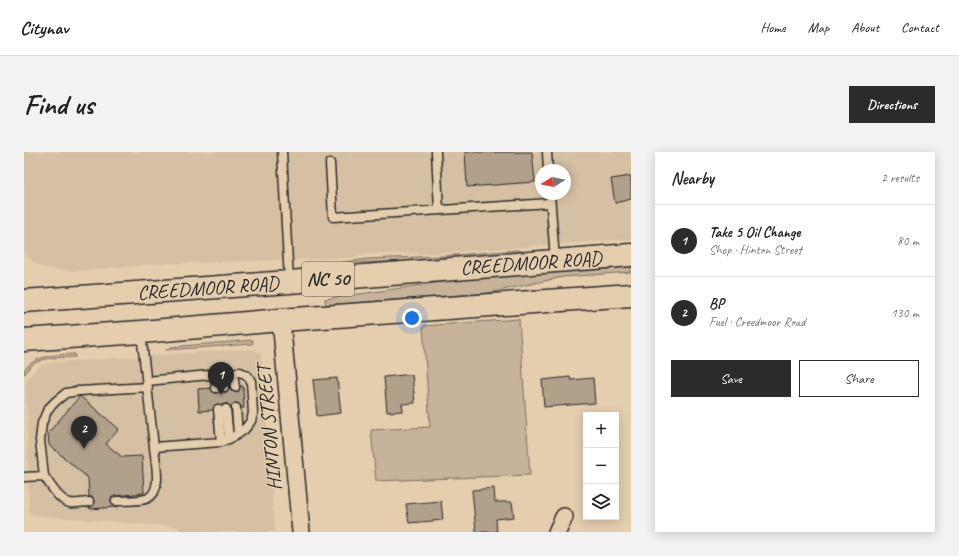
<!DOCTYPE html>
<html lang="en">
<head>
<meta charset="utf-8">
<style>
  body { margin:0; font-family:Caveat,sans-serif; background:#f2f2f2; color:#222 }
  .controls { position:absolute; right:12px; bottom:12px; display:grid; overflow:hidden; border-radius:0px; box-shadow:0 2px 10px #0003 }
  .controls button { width:36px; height:36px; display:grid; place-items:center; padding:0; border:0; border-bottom:1px solid #e0e0e0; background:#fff; color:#222; font:20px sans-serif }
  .compass { position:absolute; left:511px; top:12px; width:36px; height:36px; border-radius:50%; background:#fff; box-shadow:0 2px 10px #0003; rotate:260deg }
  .you { position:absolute; left:388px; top:166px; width:14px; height:14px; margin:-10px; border:3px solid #fff; border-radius:50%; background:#1a73e8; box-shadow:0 0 0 6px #1a73e833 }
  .badge { display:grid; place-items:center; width:26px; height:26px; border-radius:50%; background:#2b2b2b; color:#fff; font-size:13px; font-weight:700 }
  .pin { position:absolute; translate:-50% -33px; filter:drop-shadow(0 1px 2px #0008) }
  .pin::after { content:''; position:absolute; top:21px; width:14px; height:12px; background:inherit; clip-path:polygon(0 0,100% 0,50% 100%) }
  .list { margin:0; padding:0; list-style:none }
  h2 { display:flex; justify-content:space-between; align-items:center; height:52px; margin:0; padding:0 16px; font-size:17px }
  h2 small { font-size:13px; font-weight:400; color:#767676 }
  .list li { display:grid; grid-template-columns:26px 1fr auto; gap:12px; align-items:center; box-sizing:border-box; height:72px; padding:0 16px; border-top:1px solid #e0e0e0 }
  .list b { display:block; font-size:15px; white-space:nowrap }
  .list p { margin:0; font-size:13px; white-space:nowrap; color:#767676 }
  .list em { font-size:13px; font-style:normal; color:#767676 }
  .actions { display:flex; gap:8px; padding:12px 16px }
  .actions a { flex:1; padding:9px 0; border:1px solid #2b2b2b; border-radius:0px; text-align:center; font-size:14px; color:#2b2b2b }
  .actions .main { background:#2b2b2b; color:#fff }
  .icon { flex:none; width:22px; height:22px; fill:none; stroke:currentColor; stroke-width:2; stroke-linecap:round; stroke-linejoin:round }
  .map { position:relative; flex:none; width:607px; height:380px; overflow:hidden; border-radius:0px }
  header { display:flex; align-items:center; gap:24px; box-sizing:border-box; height:56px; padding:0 20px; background:#fff; border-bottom:1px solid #e0e0e0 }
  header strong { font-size:19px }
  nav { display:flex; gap:22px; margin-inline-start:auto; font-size:14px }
  .intro { display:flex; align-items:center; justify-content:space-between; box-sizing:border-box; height:96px; padding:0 24px }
  h1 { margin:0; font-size:28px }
  .button { padding:10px 18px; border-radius:0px; background:#2b2b2b; color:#fff; font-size:14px; font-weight:700 }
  main { display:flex; gap:24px; padding:0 24px }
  aside { flex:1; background:#fff; border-radius:0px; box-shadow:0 2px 10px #0003 }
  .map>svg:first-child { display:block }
</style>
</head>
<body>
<header>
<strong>Citynav</strong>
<nav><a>Home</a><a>Map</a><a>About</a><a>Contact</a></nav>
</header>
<div class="intro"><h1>Find us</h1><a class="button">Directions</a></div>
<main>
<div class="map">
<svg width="607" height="380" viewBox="0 0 607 380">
  <rect width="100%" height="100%" fill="#e5ceae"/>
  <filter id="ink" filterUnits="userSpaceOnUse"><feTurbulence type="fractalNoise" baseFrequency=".025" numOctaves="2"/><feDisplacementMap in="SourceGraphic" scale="8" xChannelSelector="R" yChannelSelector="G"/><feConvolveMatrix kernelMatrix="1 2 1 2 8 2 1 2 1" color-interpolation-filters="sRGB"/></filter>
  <g filter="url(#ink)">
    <path fill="#d5c0a3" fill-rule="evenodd" d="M0 0H607V87L413 101 344 102 324 106 134 112 51 119 26 117 18 115 8 109 4 105 0 98ZM517 18H541V42H517Z
      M225 197 232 198 237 202 251 380H155V375L5 363 2 230 5 225 14 215 21 212 34 210Z"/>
    <path fill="#c7b399" stroke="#796f62" d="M493 98 500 100 492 102 409 109 314 111 344 107 418 104Z
      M607 115V120L539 125 465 141 302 153 301 147 432 128Z
      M495 167 506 323 352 329 347 278 406 275 399 174Z
      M229 188 228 192 142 198 143 197 147 195Z
      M51 202V205C35 206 10 203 1 222L0 221V218C13 202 33 203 51 202Z"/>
    <path fill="#b1a08a" stroke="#2b2b2b" d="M441 0H508L511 30 443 35Z
      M607 24V47L591 51 587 27Z
      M380 223H388L391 251 378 252 379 259 363 260 360 225Z
      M546 225 547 228 569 226 571 251 520 255 518 228Z
      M313 226 317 261 293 264 289 228Z
      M216 234H219L220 256H218L216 253 212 251 209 252 207 255 204 252H201L198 253 194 252 191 253 189 258 175 259 174 237 187 236 188 239 192 241 196 239 200 240H203L205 235 207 239 211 240 215 239Z
      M56 244 95 277 82 292 98 305 118 304 120 341 91 344 87 346V350L89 354 93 355 66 357V355L70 353V349L68 345H65L64 326 25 293 24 281 55 245Z
      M470 336 471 350H488L490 365 472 367 473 380H452L448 338Z
      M417 349 419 368 385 371 382 352Z"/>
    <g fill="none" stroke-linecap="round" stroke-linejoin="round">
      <defs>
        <path id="service" d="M258 0 265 129
          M412 0 415 58
          M523 0 524 18
          M306 11 309 65 526 51
          M526 42 531 108
          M117 181 130 295 197 290 211 284 220 278 227 269 229 261 227 229C224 223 221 222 216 220L123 229
          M209 221 211 235
          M199 222 200 235
          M191 223 192 236
          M212 256 214 282
          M194 257 197 290
          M202 257 205 287
          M20 324C26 332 35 349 46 351 52 352 59 350 65 350
          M0 325 20 324 16 288 18 271 24 257 32 249 42 241 55 239 124 235
          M92 349C101 348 116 350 124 346 139 338 131 309 130 295"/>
        <path id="minor" d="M257 168 277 380
          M533 380 540 365"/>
        <path id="primary" d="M0 149 265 130 607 103
          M0 188 117 180 257 168 607 143"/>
      </defs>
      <use href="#service" stroke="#2b2b2b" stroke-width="11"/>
      <use href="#minor" stroke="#2b2b2b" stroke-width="20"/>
      <use href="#primary" stroke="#2b2b2b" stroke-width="25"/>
      <use href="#service" stroke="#e5ceae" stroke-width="8"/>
      <use href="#minor" stroke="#e5ceae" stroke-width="17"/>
      <use href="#primary" stroke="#e5ceae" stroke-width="22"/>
    </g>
  </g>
  <g text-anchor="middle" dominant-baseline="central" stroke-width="3" stroke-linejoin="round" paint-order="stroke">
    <rect fill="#e5ceae" stroke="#635c52" stroke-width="1" x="278" y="110" width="52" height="34" rx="3"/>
    <g font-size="19" font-weight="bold" fill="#2b2b2b">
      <text x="304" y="127">NC 50</text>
    </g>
    <g font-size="20" fill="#2b2b2b" stroke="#e5ceae">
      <text transform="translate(507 111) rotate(-4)">CREEDMOOR ROAD</text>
      <text transform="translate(184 136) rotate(-4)">CREEDMOOR ROAD</text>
      <text transform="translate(245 276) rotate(-95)">HINTON STREET</text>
    </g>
  </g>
</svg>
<div class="controls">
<button>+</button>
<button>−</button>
<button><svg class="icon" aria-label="layers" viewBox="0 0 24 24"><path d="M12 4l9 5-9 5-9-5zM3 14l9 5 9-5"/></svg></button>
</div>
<svg class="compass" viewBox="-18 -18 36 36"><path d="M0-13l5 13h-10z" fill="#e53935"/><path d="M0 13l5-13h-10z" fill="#767676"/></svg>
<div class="you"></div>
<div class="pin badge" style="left:197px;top:243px">1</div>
<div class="pin badge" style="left:60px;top:297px">2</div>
</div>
<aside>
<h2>Nearby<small>2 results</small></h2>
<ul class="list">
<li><span class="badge">1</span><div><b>Take 5 Oil Change</b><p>Shop · Hinton Street</p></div><em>80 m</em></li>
<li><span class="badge">2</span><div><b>BP</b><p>Fuel · Creedmoor Road</p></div><em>130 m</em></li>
</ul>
<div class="actions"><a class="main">Save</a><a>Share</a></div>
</aside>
</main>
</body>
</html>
